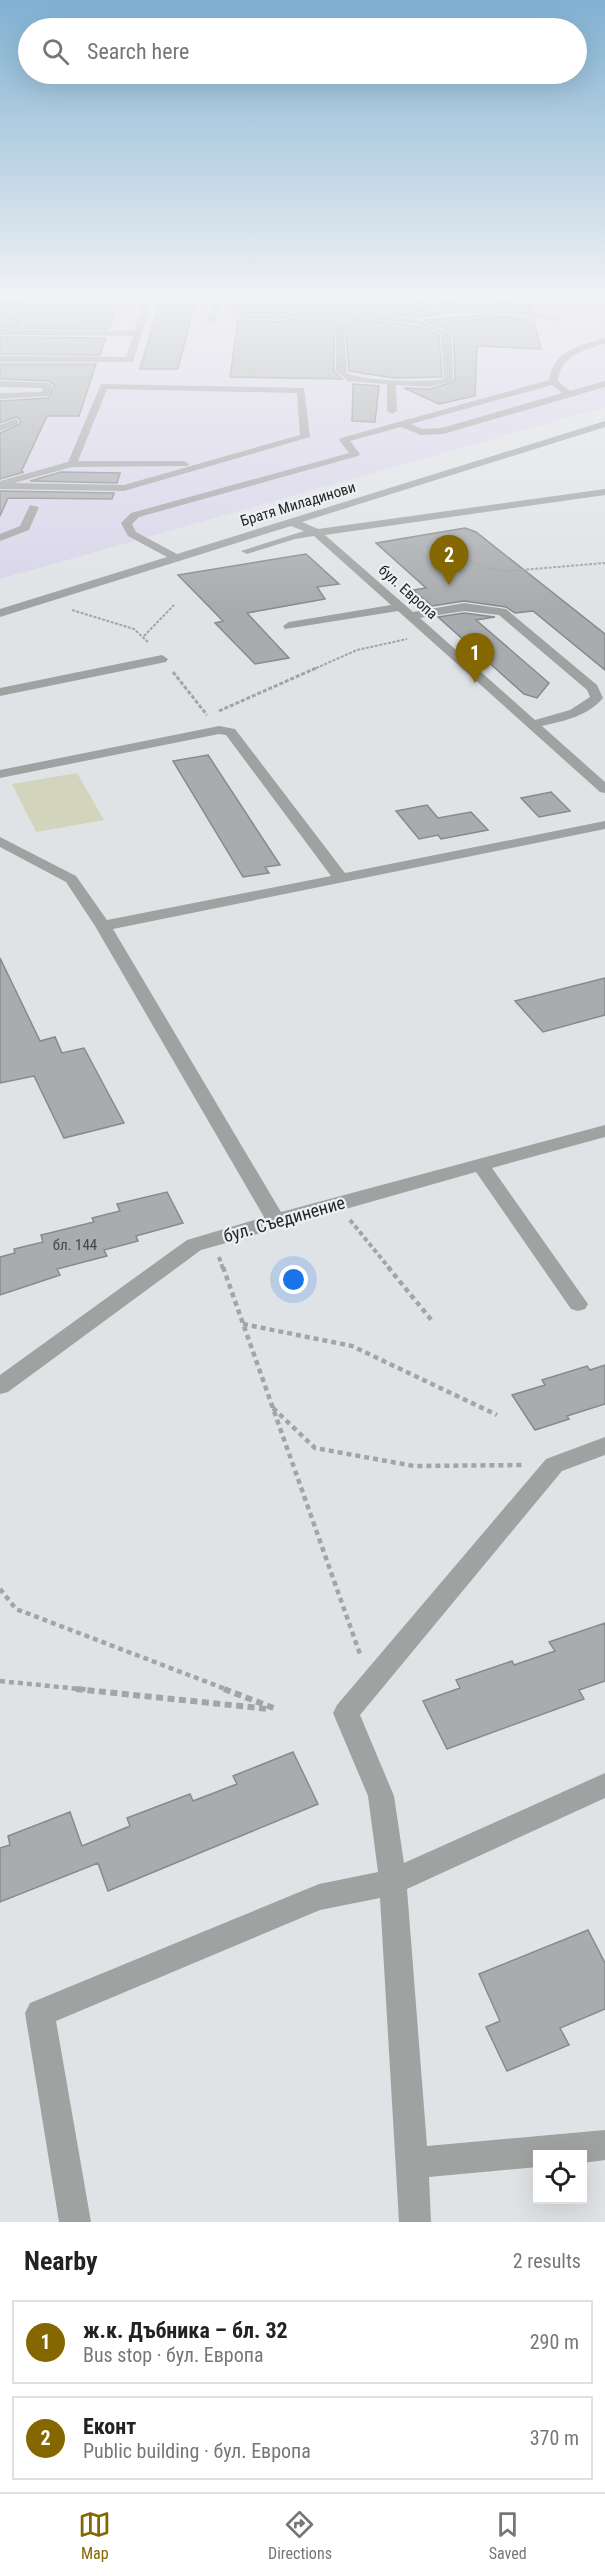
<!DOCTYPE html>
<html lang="en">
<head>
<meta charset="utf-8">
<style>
  body { margin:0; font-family:"Roboto Condensed",sans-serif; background:#f6f6f6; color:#222 }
  .controls { position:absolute; right:18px; bottom:18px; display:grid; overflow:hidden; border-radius:0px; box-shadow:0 6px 24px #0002 }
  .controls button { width:54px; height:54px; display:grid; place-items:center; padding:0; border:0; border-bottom:2px solid #e0e0e0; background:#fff; color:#222; font:30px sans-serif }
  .you { position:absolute; left:294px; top:1280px; width:21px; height:21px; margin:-15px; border:4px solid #fff; border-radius:50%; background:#1a73e8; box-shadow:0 0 0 9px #1a73e833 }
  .badge { display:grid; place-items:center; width:39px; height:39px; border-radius:50%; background:#846700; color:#fff; font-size:20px; font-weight:700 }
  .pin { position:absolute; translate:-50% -50px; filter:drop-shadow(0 2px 3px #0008) }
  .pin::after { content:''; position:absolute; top:32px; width:21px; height:18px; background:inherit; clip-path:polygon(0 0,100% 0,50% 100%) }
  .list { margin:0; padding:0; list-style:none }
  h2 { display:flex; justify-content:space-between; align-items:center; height:78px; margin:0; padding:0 24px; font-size:26px }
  h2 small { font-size:20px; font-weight:400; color:#767676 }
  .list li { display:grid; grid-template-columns:39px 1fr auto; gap:18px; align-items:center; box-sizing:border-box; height:84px; margin:0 12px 12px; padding:0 12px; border:2px solid #e0e0e0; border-radius:0px }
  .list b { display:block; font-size:22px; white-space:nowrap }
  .list p { margin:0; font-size:20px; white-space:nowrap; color:#767676 }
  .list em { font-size:20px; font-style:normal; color:#767676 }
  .icon { flex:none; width:33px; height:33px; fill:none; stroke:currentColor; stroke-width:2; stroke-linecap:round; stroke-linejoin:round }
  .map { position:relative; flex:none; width:605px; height:2222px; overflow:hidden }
  .search { position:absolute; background:#fff; box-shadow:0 6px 24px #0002; left:18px; right:18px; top:18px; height:66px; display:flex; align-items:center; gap:15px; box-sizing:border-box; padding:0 21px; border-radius:33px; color:#767676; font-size:22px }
  .sheet { height:270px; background:#fff }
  nav { display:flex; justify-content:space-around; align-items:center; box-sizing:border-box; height:84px; border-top:2px solid #e0e0e0; background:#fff; font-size:16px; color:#767676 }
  nav a { display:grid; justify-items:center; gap:3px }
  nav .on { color:#846700 }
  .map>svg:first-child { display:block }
</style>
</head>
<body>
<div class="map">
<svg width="605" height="2222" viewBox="0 0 605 2222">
  <rect width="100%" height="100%" fill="#e0e3e6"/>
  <path fill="#d9d5eb" d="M0 293H605V407L0 579Z"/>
  <path fill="#d2d4bc" d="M77 773 104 820 36 832 12 784Z"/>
  <path fill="#a9acaf" stroke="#878a8d" stroke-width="1.5" d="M197 293 178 369H140L162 294Z
    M245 293H293L290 311 281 314 243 312Z
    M305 293H367V314L334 332V371L342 379 230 377 238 320 281 322 301 317Z
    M379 293H406V299H422L423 311 406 316 379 312Z
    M0 300 23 301 10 328 0 327Z
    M463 300 519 304 523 305 524 309 484 306 435 309 434 304Z
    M35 302H119L109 329 23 328Z
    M486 315 533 319 541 349 477 346 475 396 439 404 404 388 431 389 455 381 454 339 451 331 424 320Z
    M374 321 420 327 439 335 442 377 394 378 349 371 346 334Z
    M0 337 106 338 100 355 0 354Z
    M0 364H96L79 416H47L21 472H24L0 479V433L20 424V419L16 417 0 423V401L48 398 55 385 48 381 0 379Z
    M353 384 379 386 375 422 352 421Z
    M61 472 120 473 117 483 30 481Z
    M0 491 114 493 112 499 8 498 0 516Z
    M465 528 476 532 605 634V670L533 611 515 613 506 607 464 601 432 606 413 590 426 588 376 543Z
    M306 554 339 584 317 587 325 599 247 613 289 658 255 664 215 623 223 621 178 575Z
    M464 613 495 617 476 620 549 683 537 698 524 694 438 617Z
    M208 755 280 865 265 867 269 873 243 877 173 761Z
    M551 792 570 811 539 817 521 798Z
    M427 805 438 818 471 812 488 830 441 839 438 835 419 839 396 811Z
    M0 958 40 1041 55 1037 62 1053 84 1048 124 1123 64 1138 34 1076 0 1083Z
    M605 978V1015L543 1032 515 1001Z
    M167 1192 183 1223 136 1236 138 1241 104 1250 107 1256 57 1269 60 1275 0 1295V1257L15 1253 14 1249 43 1242 41 1235 94 1222 92 1218 120 1211 117 1204Z
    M605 1365V1404L567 1416 569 1419 535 1430 512 1395 545 1385 542 1380 587 1366 590 1370Z
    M605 1623V1681L579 1690 584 1699 447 1749 423 1701 460 1688 456 1680 512 1661 514 1665 555 1651 549 1642Z
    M293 1752 318 1804 108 1891 98 1863 0 1902V1848L10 1845 8 1836 70 1812 82 1846 130 1826 127 1818 190 1794 193 1801 237 1784 233 1776Z
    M588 1930 605 1963V2009L560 2028 569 2045 507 2071 486 2027 500 2021 479 1974Z"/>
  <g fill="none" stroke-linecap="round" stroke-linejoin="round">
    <path stroke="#a2a4a7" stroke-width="2" stroke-dasharray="3 1.5" stroke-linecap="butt" d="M462 556 484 568 508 571 605 563
      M72 610 134 629 149 643
      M144 636 174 605
      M312 670 357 650 407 639"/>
    <path stroke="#a2a4a7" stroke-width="3" stroke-dasharray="4 2" stroke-linecap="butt" d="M173 672 207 715
      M219 711 316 668"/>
    <path stroke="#a2a4a7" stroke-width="4" stroke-dasharray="4.5 3" stroke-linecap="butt" d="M350 1220 390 1269
      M219 1257 223 1269"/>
    <path stroke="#a2a4a7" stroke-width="4.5" stroke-dasharray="5 4" stroke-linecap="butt" d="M223 1267 361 1657
      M388 1267 433 1322
      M243 1324 352 1346 497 1415
      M273 1408 315 1448 414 1466 524 1465
      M0 1589 16 1609 228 1690
      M0 1681 90 1690"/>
    <path stroke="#a2a4a7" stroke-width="6" stroke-dasharray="7 4.5" stroke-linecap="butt" d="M76 1689 269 1709
      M224 1689 276 1709"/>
    <path fill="#a0a2a2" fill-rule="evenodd" d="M146 293H154L133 362H0V356L126 357 133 336 0 335V329L11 330 27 298 31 296H145ZM34 300H144L134 331 19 330Z
      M215 293H223L215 322 211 324 207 322Z
      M235 293H243L240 314 281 316 292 313 295 293H303L300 315 281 320 235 318 231 314Z
      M369 293H377V314L406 318 425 313 424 299 478 294 532 300 535 312 561 319 557 321C510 311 462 310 415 319L449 332 452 339 453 381 430 387 396 385 397 411 392 414 387 411V384L348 381 336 371V332L369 315ZM463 298 519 302 525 303 527 311 484 308 433 311 431 302ZM374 319 421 325 441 334 444 379C428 383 360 381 347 373L344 333Z
      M605 338V344C583 350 561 355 558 381L570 391 605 381V387L443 434 421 435 401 427 350 441 360 454 358 456 139 517 132 524 136 532 177 554 605 421V427L302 522 318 529 605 489V495L325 535 413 612 464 603 506 609 597 685 603 698C588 716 564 721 542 726L605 782V793L600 792 398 611 285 629 283 626 289 622 391 605 314 536 295 539 247 554 241 551 304 531 291 526 0 617V609L167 557 128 536 121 523 131 513 349 453 339 440 341 438 549 380C553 351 580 345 605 338ZM552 385 562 393 442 428 422 429 411 424ZM464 611 499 615 587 690 590 697 570 710 535 720 420 618Z
      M0 381 48 383 53 386 48 396 0 399V393L41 392 43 388 0 387Z
      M101 384 304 388 310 437 124 491 0 489V481L68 462ZM107 389 297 393 300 435 124 485 14 483 72 467 188 466 189 464 184 461H78Z
      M15 419 18 420V424L0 431V425Z
      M30 505 39 507 29 530 0 541V534L20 526Z
      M162 655 168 659 166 662 0 696V688Z
      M219 726 235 729 345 873 605 821V829L113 929 281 1212 605 1125V1137L492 1168 588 1304 585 1309 578 1311 571 1309 476 1172 201 1250 8 1392 0 1394V1375L187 1240 264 1217 95 926 66 882 0 847V837L76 876 107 920 331 876 226 735 219 734 0 778V770Z
      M605 1437V1455L562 1471 360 1715 394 1796 404 1863 605 1773V1798L407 1889 427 2146 605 2130V2160L582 2163V2154H538V2167L429 2177 431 2222H399L380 1898 320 1910 56 2021 91 2222H59L25 2013 30 2003 319 1884 378 1872 368 1796 333 1713 337 1705 546 1459Z"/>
  </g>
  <linearGradient id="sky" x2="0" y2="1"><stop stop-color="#80b1d2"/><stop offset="0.49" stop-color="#f1f2f4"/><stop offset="1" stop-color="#f1f2f4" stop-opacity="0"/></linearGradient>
  <rect width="605" height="604" fill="url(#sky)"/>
  <g text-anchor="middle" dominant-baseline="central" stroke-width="4.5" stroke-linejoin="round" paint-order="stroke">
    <g font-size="15" fill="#242627" stroke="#edf0f3">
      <text transform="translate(298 504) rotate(-17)">Братя Миладинови</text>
      <text transform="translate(408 592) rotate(42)">бул. Европа</text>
    </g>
    <g font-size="15" fill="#454849">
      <text x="75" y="1245">бл. 144</text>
    </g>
    <g font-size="18" fill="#242627" stroke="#edf0f3">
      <text transform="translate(284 1219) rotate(-16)">бул. Съединение</text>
    </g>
  </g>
</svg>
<div class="controls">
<button><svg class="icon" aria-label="locate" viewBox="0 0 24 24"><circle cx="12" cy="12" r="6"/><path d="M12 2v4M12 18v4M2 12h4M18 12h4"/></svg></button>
</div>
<div class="you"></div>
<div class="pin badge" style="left:475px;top:683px">1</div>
<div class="pin badge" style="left:449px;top:585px">2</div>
<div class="search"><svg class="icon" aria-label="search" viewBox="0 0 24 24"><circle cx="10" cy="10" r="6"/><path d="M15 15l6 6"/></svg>Search here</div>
</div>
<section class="sheet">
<h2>Nearby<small>2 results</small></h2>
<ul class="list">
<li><span class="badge">1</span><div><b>ж.к. Дъбника – бл. 32</b><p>Bus stop · бул. Европа</p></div><em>290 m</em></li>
<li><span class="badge">2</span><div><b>Еконт</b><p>Public building · бул. Европа</p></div><em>370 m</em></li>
</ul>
</section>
<nav>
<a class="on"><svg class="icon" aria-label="map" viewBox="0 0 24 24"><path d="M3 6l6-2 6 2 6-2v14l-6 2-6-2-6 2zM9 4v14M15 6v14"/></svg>Map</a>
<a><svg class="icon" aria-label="directions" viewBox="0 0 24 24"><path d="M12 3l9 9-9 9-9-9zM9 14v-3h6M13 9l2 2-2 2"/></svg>Directions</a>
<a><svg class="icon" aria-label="saved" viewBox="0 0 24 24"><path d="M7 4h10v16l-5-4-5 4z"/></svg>Saved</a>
</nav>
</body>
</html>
